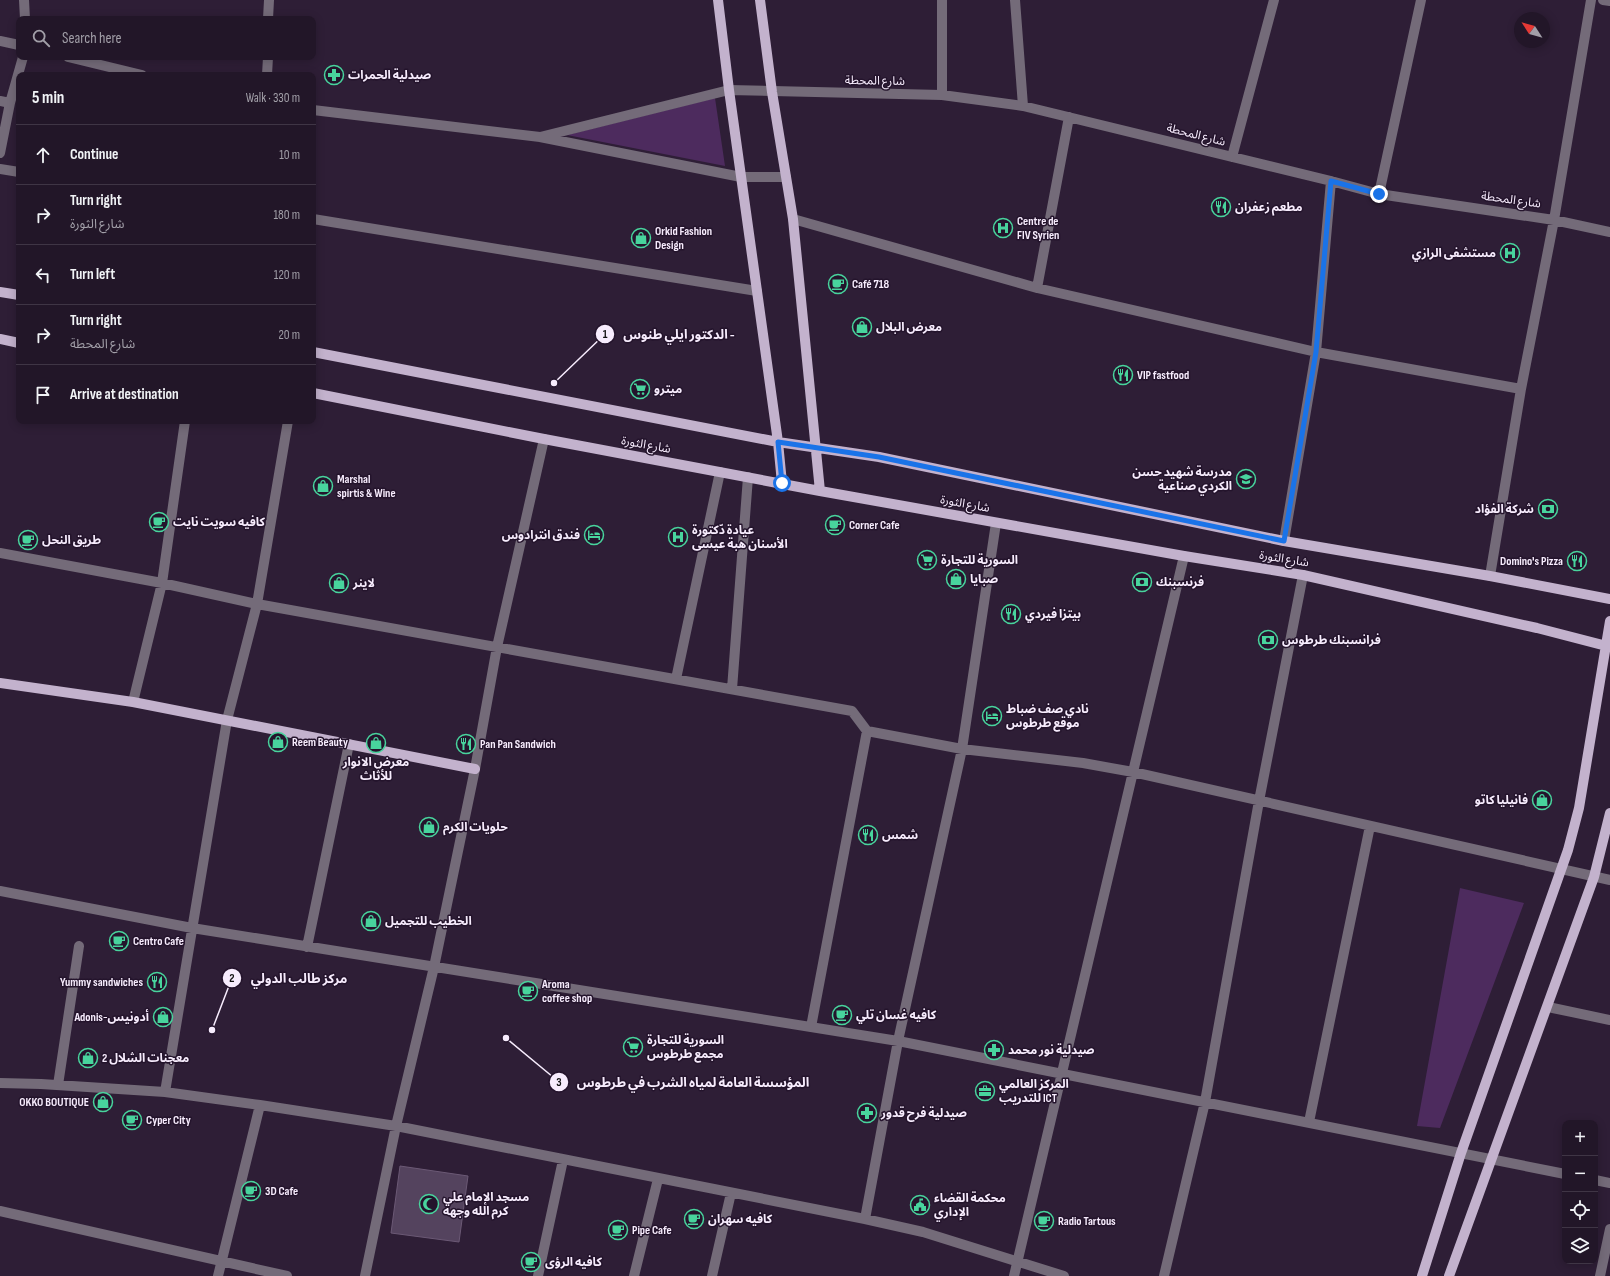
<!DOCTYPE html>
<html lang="en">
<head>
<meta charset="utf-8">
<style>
  body { margin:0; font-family:"Sofia Sans Condensed","Noto Sans Arabic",sans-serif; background:#2e2334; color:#f1f3f6 }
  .controls { position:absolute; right:12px; bottom:12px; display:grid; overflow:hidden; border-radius:8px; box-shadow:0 2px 10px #0003 }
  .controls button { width:36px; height:36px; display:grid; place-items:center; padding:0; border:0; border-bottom:1px solid #3f3545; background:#221628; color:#f1f3f6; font:20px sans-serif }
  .compass { position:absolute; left:1514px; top:12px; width:36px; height:36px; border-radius:50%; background:#221628; box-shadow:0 2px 10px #0003; rotate:306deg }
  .stop { position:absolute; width:12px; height:12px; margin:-9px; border:3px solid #1a73e8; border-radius:50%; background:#fff }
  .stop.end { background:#1a73e8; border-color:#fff; box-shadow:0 1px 4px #0008 }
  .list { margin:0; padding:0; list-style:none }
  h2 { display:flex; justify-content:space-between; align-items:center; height:52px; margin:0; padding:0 16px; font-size:17px }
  h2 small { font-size:13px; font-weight:400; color:#a29fa8 }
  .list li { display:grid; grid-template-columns:26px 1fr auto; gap:12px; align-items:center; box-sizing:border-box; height:60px; padding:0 16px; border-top:1px solid #3f3545 }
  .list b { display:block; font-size:15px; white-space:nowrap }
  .list p { margin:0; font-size:13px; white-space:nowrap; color:#a29fa8 }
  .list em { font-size:13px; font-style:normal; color:#a29fa8 }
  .icon { flex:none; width:22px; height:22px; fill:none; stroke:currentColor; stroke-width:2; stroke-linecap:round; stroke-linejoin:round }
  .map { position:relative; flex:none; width:1610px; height:1276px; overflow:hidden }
  .search { position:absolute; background:#221628; box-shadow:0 2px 10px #0003; left:16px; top:16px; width:300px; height:44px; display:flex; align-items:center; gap:10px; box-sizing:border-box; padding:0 14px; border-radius:8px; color:#a29fa8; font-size:15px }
  .panel { position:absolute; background:#221628; box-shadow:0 2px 10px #0003; left:16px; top:72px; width:300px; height:352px; border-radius:8px }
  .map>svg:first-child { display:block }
</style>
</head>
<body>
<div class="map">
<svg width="1610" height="1276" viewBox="0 0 1610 1276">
  <rect width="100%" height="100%" fill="#2e1e36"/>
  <path fill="#4d2b5e" d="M715 98 725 166 567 135Z
    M1460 888 1524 903 1440 1128 1417 1126Z"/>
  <path fill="#54435e" stroke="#6b5975" d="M400 1166 468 1176 459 1242 391 1233Z"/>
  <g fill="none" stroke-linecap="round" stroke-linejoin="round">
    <path stroke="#746b79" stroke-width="10" d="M24 0 25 19
      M942 0V95
      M1015 0 1023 106
      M1603 0 1610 1
      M268 19 269 0
      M0 41 19 45
      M68 57 142 75
      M267 75 268 57
      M0 101 10 103
      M313 110 540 137 741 177H786
      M540 137 729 90 942 95 1023 106 1331 181 1379 194 1554 220 1610 232
      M0 153 10 103 23 57
      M1232 157 1274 0
      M0 169 19 172
      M1379 194 1421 0
      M313 219 757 291
      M793 219 1037 288 1316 352 1521 389
      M1037 288 1069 117
      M1284 541 1316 352 1331 181
      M0 553 162 583 257 604 852 711 867 731
      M1490 576 1521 389 1554 220 1591 0
      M676 679 720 472
      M732 689 748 477
      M133 702 162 583 185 421
      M0 891 192 928 898 1041 1565 1174
      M307 947 349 744
      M1548 1007 1610 1020
      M811 1027 867 731 962 749 1083 763 1133 772 1610 880
      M0 1083 41 1084 165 1092 260 1105 396 1126 865 1219 923 1232 1064 1276
      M58 1085 79 946
      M165 1092 227 720 257 604 288 421
      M1309 1122 1370 826
      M1595 1180 1610 1183
      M0 1211 287 1276
      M865 1219 898 1041 962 749 996 523
      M218 1276 260 1105
      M365 1276 396 1126 434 967 475 769 497 647 544 439
      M538 1276 563 1160
      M634 1276 658 1179
      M712 1276 731 1193
      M1014 1276 1184 556
      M1164 1276 1205 1102 1259 801 1303 575
      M1600 1276 1610 1229"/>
    <path stroke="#c3b2cd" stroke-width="10" d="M718 0 729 90 778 442 782 483
      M760 0 772 92 793 219 820 491
      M0 292 19 295
      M0 339 19 343
      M313 352 778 442 879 457 1284 541 1490 576 1610 599
      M313 393 544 439 820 491 1184 556 1303 575 1537 628 1610 647
      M0 683 133 702 475 769
      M1422 1276 1461 1153 1568 850 1579 808 1610 621
      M1449 1276 1594 877 1610 813"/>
  </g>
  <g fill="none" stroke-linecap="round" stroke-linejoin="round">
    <path stroke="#1a73e8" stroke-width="5" d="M782 483 778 442 879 457 1284 541 1316 352 1331 181 1379 194"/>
  </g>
  <defs>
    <symbol id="pharmacy-ring" viewBox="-11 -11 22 22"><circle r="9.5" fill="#24142c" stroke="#48d49d" stroke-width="1.5"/><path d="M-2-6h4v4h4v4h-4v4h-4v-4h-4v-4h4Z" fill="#48d49d"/></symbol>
    <symbol id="restaurant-ring" viewBox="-11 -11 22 22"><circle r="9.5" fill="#24142c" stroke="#48d49d" stroke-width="1.5"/><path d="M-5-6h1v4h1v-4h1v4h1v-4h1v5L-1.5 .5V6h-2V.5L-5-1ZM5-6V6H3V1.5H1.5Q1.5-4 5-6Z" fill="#48d49d"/></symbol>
    <symbol id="hospital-ring" viewBox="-11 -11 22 22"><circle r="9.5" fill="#24142c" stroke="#48d49d" stroke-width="1.5"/><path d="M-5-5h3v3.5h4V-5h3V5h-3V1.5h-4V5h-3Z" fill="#48d49d"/></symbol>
    <symbol id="shop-ring" viewBox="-11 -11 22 22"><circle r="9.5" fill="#24142c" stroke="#48d49d" stroke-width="1.5"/><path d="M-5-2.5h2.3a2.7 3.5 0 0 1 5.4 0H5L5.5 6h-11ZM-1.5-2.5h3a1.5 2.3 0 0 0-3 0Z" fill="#48d49d"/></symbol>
    <symbol id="cafe-ring" viewBox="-11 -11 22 22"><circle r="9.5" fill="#24142c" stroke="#48d49d" stroke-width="1.5"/><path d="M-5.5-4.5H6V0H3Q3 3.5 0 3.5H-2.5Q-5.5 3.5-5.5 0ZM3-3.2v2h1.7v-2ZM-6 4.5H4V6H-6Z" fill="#48d49d"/></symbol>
    <symbol id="supermarket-ring" viewBox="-11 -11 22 22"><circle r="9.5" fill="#24142c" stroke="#48d49d" stroke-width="1.5"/><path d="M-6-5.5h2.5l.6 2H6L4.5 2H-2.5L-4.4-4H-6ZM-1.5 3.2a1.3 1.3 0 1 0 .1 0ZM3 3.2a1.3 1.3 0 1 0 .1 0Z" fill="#48d49d"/></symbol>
    <symbol id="school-ring" viewBox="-11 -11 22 22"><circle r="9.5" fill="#24142c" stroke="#48d49d" stroke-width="1.5"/><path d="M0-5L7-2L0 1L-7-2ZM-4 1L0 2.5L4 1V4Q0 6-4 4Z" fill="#48d49d"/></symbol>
    <symbol id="bank-ring" viewBox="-11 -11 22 22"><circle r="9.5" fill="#24142c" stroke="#48d49d" stroke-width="1.5"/><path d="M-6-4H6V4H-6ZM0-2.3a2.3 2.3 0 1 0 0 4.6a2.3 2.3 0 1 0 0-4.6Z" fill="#48d49d"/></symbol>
    <symbol id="hotel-ring" viewBox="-11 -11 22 22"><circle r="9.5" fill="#24142c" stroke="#48d49d" stroke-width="1.5"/><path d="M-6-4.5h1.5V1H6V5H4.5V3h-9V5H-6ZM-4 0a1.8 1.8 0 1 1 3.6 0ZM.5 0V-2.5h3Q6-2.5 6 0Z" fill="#48d49d"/></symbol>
    <symbol id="office-ring" viewBox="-11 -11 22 22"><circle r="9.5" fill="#24142c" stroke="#48d49d" stroke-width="1.5"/><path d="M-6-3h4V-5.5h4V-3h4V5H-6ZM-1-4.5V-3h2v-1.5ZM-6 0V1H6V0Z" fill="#48d49d"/></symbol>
    <symbol id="mosque-ring" viewBox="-11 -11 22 22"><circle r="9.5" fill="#24142c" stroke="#48d49d" stroke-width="1.5"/><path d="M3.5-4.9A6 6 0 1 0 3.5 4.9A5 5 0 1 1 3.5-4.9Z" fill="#48d49d"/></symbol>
    <symbol id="civic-ring" viewBox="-11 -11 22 22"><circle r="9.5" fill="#24142c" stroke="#48d49d" stroke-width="1.5"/><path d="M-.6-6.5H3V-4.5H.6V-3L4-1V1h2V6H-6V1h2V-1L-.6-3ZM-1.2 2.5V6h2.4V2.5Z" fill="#48d49d"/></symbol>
  </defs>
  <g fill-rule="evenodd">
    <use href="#pharmacy-ring" x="323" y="64" width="22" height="22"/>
    <use href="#restaurant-ring" x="1210" y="196" width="22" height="22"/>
    <use href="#hospital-ring" x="992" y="217" width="22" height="22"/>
    <use href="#shop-ring" x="630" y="227" width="22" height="22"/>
    <use href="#hospital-ring" x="1499" y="242" width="22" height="22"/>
    <use href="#cafe-ring" x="827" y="273" width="22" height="22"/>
    <use href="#shop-ring" x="851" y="316" width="22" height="22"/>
    <use href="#restaurant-ring" x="1112" y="364" width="22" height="22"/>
    <use href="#supermarket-ring" x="629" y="378" width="22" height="22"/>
    <use href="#school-ring" x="1235" y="468" width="22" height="22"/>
    <use href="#shop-ring" x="312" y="475" width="22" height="22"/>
    <use href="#bank-ring" x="1537" y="498" width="22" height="22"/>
    <use href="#cafe-ring" x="148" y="511" width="22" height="22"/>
    <use href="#cafe-ring" x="824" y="514" width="22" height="22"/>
    <use href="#hotel-ring" x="583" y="524" width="22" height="22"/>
    <use href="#hospital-ring" x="667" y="526" width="22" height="22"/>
    <use href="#cafe-ring" x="17" y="529" width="22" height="22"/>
    <use href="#supermarket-ring" x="916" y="549" width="22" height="22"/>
    <use href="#restaurant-ring" x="1566" y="550" width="22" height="22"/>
    <use href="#shop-ring" x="945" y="568" width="22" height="22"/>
    <use href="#bank-ring" x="1131" y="571" width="22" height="22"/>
    <use href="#shop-ring" x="328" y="572" width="22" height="22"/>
    <use href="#restaurant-ring" x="1000" y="603" width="22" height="22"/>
    <use href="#bank-ring" x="1257" y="629" width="22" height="22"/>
    <use href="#hotel-ring" x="981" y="705" width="22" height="22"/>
    <use href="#shop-ring" x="267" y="731" width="22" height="22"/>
    <use href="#shop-ring" x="365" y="732" width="22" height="22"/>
    <use href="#restaurant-ring" x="455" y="733" width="22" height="22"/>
    <use href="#shop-ring" x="1531" y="789" width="22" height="22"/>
    <use href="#shop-ring" x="418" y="816" width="22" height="22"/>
    <use href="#restaurant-ring" x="857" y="824" width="22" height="22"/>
    <use href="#shop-ring" x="360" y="910" width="22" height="22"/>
    <use href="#cafe-ring" x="108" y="930" width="22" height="22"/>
    <use href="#restaurant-ring" x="146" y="971" width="22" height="22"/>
    <use href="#cafe-ring" x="517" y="980" width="22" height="22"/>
    <use href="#cafe-ring" x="831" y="1004" width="22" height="22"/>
    <use href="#shop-ring" x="152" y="1006" width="22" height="22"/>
    <use href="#supermarket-ring" x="622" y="1036" width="22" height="22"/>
    <use href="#pharmacy-ring" x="983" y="1039" width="22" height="22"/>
    <use href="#shop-ring" x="77" y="1047" width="22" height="22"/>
    <use href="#office-ring" x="974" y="1080" width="22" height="22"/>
    <use href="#shop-ring" x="92" y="1091" width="22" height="22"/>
    <use href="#pharmacy-ring" x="856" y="1102" width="22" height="22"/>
    <use href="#cafe-ring" x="121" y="1109" width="22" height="22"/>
    <use href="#cafe-ring" x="240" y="1180" width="22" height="22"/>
    <use href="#mosque-ring" x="418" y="1193" width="22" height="22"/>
    <use href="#civic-ring" x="909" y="1194" width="22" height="22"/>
    <use href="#cafe-ring" x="683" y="1208" width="22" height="22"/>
    <use href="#cafe-ring" x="1033" y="1210" width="22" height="22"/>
    <use href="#cafe-ring" x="607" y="1219" width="22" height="22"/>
    <use href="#cafe-ring" x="520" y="1251" width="22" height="22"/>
  </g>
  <g text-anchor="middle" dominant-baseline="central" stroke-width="3" stroke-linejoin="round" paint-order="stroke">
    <g font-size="12" font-weight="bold" fill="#f7ecfd" stroke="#24142c" text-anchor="start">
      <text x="348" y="75">صيدلية الحمرات</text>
      <text x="1235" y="207">مطعم زعفران</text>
      <text x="1017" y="221">Centre de<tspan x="1017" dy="14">FIV Syrien</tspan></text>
      <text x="655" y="231">Orkid Fashion<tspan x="655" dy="14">Design</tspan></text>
      <text x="1496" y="253" text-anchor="end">مستشفى الرازي</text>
      <text x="852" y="284">Café 718</text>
      <text x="876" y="327">معرض البلال</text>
      <text x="1137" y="375">VIP fastfood</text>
      <text x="654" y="389">ميترو</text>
      <text x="1232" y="472" text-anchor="end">مدرسة شهيد حسن<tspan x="1232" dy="14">الكردي صناعية</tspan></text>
      <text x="337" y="479">Marshal<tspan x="337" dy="14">spirtis &amp; Wine</tspan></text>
      <text x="1534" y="509" text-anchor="end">شركة الفؤاد</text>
      <text x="173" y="522">كافيه سويت نايت</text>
      <text x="849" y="525">Corner Cafe</text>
      <text x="692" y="530">عيادة دّكتورة<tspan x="692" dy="14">الأسنان هبة عيسى</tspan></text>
      <text x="580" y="535" text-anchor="end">فندق انترادوس</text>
      <text x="42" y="540">طريق النحل</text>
      <text x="941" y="560">السورية للتجارة</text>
      <text x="1563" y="561" text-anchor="end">Domino's Pizza</text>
      <text x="970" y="579">صبايا</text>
      <text x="1156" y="582">فرنسبنك</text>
      <text x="353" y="583">لاينر</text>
      <text x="1025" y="614">بيتزا فيردي</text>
      <text x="1282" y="640">فرانسبنك طرطوس</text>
      <text x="1006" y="709">نادي صف ضباط<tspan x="1006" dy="14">موقع طرطوس</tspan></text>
      <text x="292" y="742">Reem Beauty</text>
      <text x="480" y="744">Pan Pan Sandwich</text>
      <text x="376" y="762" text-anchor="middle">معرض الانوار<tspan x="376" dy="14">للأثاث</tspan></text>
      <text x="1528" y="800" text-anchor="end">فانيليا كاتو</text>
      <text x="443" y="827">حلويات الكرم</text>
      <text x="882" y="835">شمس</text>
      <text x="385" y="921">الخطيب للتجميل</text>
      <text x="133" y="941">Centro Cafe</text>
      <text x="143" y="982" text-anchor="end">Yummy sandwiches</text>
      <text x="542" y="984">Aroma<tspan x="542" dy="14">coffee shop</tspan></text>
      <text x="856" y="1015">كافيه غسان تلي</text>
      <text x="149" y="1017" text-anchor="end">Adonis-أدونيس</text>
      <text x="647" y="1040">السورية للتجارة<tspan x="647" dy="14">مجمع طرطوس</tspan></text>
      <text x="1008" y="1050">صيدلية نور محمد</text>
      <text x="102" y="1058">معجنات الشلال 2</text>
      <text x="999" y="1084">المركز العالمي<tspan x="999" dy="14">للتدريب ICT</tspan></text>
      <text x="89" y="1102" text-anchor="end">OKKO BOUTIQUE</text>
      <text x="881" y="1113">صيدلية فرح قدور</text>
      <text x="146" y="1120">Cyper City</text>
      <text x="265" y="1191">3D Cafe</text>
      <text x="443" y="1197">مسجد الإمام علي<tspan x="443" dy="14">كرم الله وجهه</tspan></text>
      <text x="934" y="1198">محكمة القضاء<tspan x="934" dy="14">الإداري</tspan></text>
      <text x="708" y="1219">كافيه سهران</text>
      <text x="1058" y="1221">Radio Tartous</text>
      <text x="632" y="1230">Pipe Cafe</text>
      <text x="545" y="1262">كافيه الرؤى</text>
    </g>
    <g font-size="12" fill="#f7ecfd" stroke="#24142c">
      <text transform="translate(875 81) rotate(1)">شارع المحطة</text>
      <text transform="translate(1196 135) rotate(14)">شارع المحطة</text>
      <text transform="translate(1511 200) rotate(8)">شارع المحطة</text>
      <text transform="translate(646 445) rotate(10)">شارع الثورة</text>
      <text transform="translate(965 504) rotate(10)">شارع الثورة</text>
      <text transform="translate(1284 559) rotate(9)">شارع الثورة</text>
    </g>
  </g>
  <path fill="none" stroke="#f7ecfd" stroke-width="1.5" d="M554 383L605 334M212 1030L232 978M506 1038L559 1082"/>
  <g fill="#f7ecfd" stroke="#24142c" stroke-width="1.5">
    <circle cx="554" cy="383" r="4"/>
    <circle cx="212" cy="1030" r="4"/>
    <circle cx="506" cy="1038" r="4"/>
    <circle cx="605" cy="334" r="10"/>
    <circle cx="232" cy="978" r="10"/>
    <circle cx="559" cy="1082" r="10"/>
  </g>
  <g font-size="12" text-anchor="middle" font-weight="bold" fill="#111">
    <text x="605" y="338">1</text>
    <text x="232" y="982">2</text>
    <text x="559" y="1086">3</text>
  </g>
  <g font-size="13" text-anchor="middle" font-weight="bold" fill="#f7ecfd" stroke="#24142c" stroke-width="3" stroke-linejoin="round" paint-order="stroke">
    <text x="679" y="339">الدكتور ايلي طنوس -</text>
    <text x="299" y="983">مركز طالب الدولي</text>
    <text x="693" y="1087">المؤسسة العامة لمياه الشرب في طرطوس</text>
  </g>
</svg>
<div class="controls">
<button>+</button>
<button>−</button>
<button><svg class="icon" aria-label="locate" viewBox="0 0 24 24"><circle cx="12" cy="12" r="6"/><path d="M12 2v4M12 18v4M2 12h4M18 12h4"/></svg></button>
<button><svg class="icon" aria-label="layers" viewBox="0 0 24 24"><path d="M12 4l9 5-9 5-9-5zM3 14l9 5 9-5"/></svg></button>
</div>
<svg class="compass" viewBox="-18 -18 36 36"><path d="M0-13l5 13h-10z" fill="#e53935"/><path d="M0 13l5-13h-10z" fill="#a29fa8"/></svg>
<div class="stop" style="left:782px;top:483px"></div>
<div class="stop end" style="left:1379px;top:194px"></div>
<div class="search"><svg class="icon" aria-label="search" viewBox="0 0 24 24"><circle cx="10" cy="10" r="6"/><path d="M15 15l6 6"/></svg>Search here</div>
<section class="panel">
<h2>5 min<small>Walk · 330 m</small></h2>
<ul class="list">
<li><svg class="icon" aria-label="ahead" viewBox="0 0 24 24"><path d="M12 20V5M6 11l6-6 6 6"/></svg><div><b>Continue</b></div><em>10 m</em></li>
<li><svg class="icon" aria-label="right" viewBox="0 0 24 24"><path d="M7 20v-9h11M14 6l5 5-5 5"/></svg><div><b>Turn right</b><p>شارع الثورة</p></div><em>180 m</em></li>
<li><svg class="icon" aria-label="left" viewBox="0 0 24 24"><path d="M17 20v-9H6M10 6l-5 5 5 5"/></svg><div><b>Turn left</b></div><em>120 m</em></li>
<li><svg class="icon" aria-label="right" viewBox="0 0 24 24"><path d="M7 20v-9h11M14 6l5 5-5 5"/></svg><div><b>Turn right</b><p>شارع المحطة</p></div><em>20 m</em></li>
<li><svg class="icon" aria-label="arrive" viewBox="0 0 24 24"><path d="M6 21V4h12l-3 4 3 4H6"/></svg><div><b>Arrive at destination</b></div></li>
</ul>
</section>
</div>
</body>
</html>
